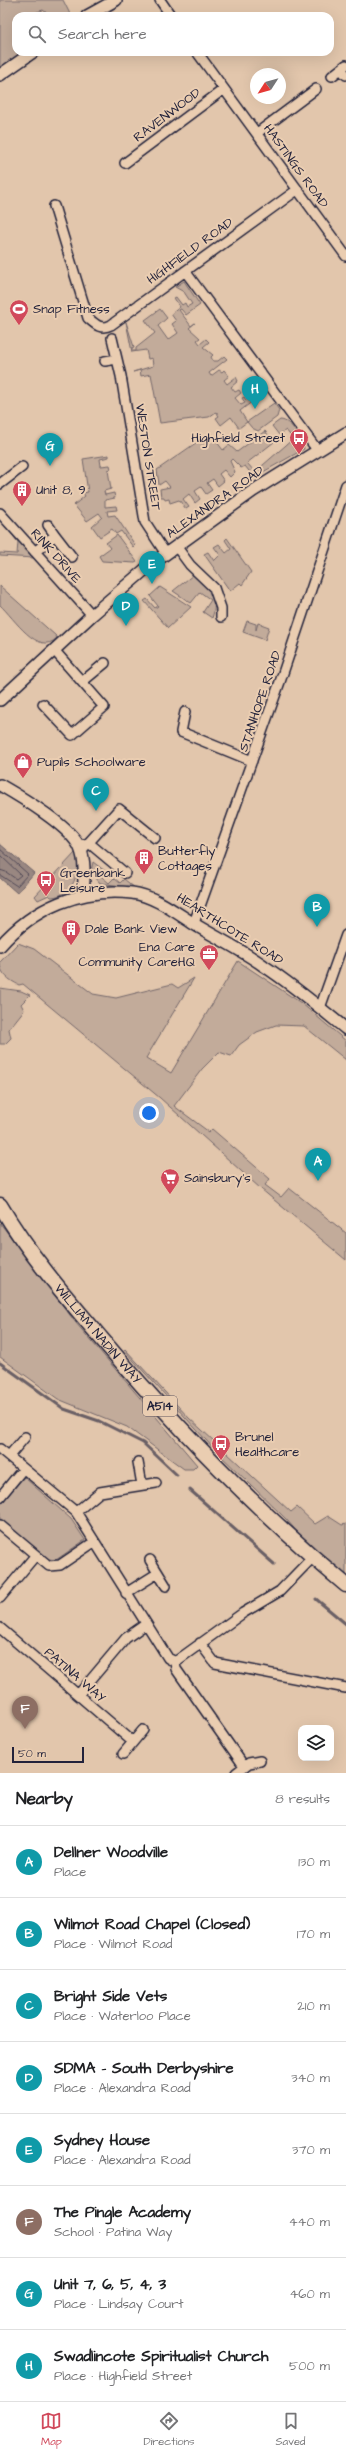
<!DOCTYPE html>
<html lang="en">
<head>
<meta charset="utf-8">
<style>
  body { margin:0; font-family:"Architects Daughter",sans-serif; background:#f6f6f6; color:#202124 }
  .controls { position:absolute; right:12px; bottom:12px; display:grid; overflow:hidden; border-radius:8px; box-shadow:0 4px 16px #0002 }
  .controls button { width:36px; height:36px; display:grid; place-items:center; padding:0; border:0; border-bottom:1px solid #e0e0e0; background:#fff; color:#202124; font:20px sans-serif }
  .compass { position:absolute; left:250px; top:68px; width:36px; height:36px; border-radius:50%; background:#fff; box-shadow:0 4px 16px #0002; rotate:234deg }
  .scale { position:absolute; left:12px; bottom:10px; width:72px; box-sizing:border-box; padding-left:4px; border:2px solid #22223b; border-top:0; font-size:11px; line-height:14px; white-space:nowrap; color:#22223b; -webkit-text-stroke:3px #eacdb1; paint-order:stroke }
  .you { position:absolute; left:149px; top:1113px; width:14px; height:14px; margin:-10px; border:3px solid #fff; border-radius:50%; background:#1a73e8; box-shadow:0 0 0 6px #1a73e833 }
  .badge { display:grid; place-items:center; width:26px; height:26px; border-radius:50%; background:#d1495b; color:#fff; font-size:13px; font-weight:700 }
  .pin { position:absolute; translate:-50% -33px; filter:drop-shadow(0 1px 2px #0008) }
  .pin::after { content:''; position:absolute; top:21px; width:14px; height:12px; background:inherit; clip-path:polygon(0 0,100% 0,50% 100%) }
  .list { margin:0; padding:0; list-style:none }
  h2 { display:flex; justify-content:space-between; align-items:center; height:52px; margin:0; padding:0 16px; font-size:17px }
  h2 small { font-size:13px; font-weight:400; color:#757577 }
  .list li { display:grid; grid-template-columns:26px 1fr auto; gap:12px; align-items:center; box-sizing:border-box; height:72px; padding:0 16px; border-top:1px solid #e0e0e0 }
  .list b { display:block; font-size:15px; white-space:nowrap }
  .list p { margin:0; font-size:13px; white-space:nowrap; color:#757577 }
  .list em { font-size:13px; font-style:normal; color:#757577 }
  .icon { flex:none; width:22px; height:22px; fill:none; stroke:currentColor; stroke-width:2; stroke-linecap:round; stroke-linejoin:round }
  .map { position:relative; flex:none; width:346px; height:1773px; overflow:hidden }
  .search { position:absolute; background:#fff; box-shadow:0 4px 16px #0002; left:12px; right:12px; top:12px; height:44px; display:flex; align-items:center; gap:10px; box-sizing:border-box; padding:0 14px; border-radius:12px; color:#757577; font-size:15px }
  .sheet { height:628px; background:#fff }
  nav { display:flex; justify-content:space-around; align-items:center; box-sizing:border-box; height:56px; border-top:1px solid #e0e0e0; background:#fff; font-size:11px; color:#757577 }
  nav a { display:grid; justify-items:center; gap:2px }
  nav .on { color:#d1495b }
  .map>svg:first-child { display:block }
</style>
</head>
<body>
<div class="map">
<svg width="346" height="1773" viewBox="0 0 346 1773">
  <rect width="100%" height="100%" fill="#e2c6ac"/>
  <filter id="ink" filterUnits="userSpaceOnUse"><feTurbulence type="fractalNoise" baseFrequency=".025" numOctaves="2"/><feDisplacementMap in="SourceGraphic" scale="8" xChannelSelector="R" yChannelSelector="G"/><feConvolveMatrix kernelMatrix="1 2 1 2 8 2 1 2 1" color-interpolation-filters="sRGB"/></filter>
  <g filter="url(#ink)">
    <path fill="#c2ab9a" stroke="#72666a" d="M0 0H63L71 16H51L43 10 34 13 36 16H16V52H22L0 68Z
      M184 281 200 305 186 315 181 309 179 310 191 326 195 323 189 328 200 338 197 340 200 344 206 339 209 342 203 347 213 355 211 357 213 361H218L224 356 227 359 209 373 211 376 219 370 222 372 224 370 229 376 224 380 227 384 236 377 238 381 231 387 235 392 239 390 241 393 235 398 241 405 245 403 242 398 244 397 246 400 250 397 253 401 240 411 247 422 274 403 279 410 277 417 258 431 252 428 247 422 239 428 231 417 221 425 216 418 219 416 216 412 209 417 160 423 151 374 141 376 140 370 133 372 153 366 152 358 148 359 146 350 132 352 126 322 134 347 132 348V351H136V348L155 333 145 320 160 309 167 318 158 326 168 340 178 333 172 324 176 321 171 314 180 307 174 298 176 297 182 305 185 303 187 307 192 304 184 292 175 287Z
      M280 420C291 420 304 440 304 449L256 476H253L245 466 241 468 232 459 230 461 235 472 230 477 224 470 219 474 224 481 218 486 213 479 207 483 212 490 206 494 201 487 195 491 200 499 195 503 189 494 183 499 189 507 186 509 179 500 170 503 169 499 165 500 164 497H161L160 489 170 487 165 481 159 485 157 470 210 433 223 450 229 445 237 452 265 431 274 442 247 463 255 472 293 439 286 430 279 435 272 426Z
      M109 455V457L100 459 101 466 110 465 111 469 108 470 111 489 104 491 105 495 114 493 115 498 105 500V507L116 506 117 510 107 511 108 516 115 515 135 545 133 547 121 531 116 534 112 529 100 537 92 526 102 517 99 513 87 521 74 505 85 496 83 493 88 492 83 459Z
      M0 520 34 558 0 556V553L17 554 18 542Z
      M117 535 137 562 135 563 102 561 99 556 110 548 106 543Z
      M227 538 251 572 242 585 240 583 230 591 204 554 208 552 214 561 220 555 214 547 219 544 226 553 231 549 225 540Z
      M193 575C210 581 219 601 212 618L203 612 211 600 200 592 191 603 173 591Z
      M0 586 56 636 57 638C38 657 14 618 0 605Z
      M160 587 191 607 168 628 144 601 147 599 155 608 158 606 150 596Z
      M247 621 256 624V630L258 623 269 627 265 640 243 632Z
      M76 852C81 871 74 896 51 897L49 895 38 900 35 896Z
      M93 862 105 871 101 876 109 883 114 878 120 883 124 879 135 888 100 883 91 872Z
      M18 943 34 949 93 994 116 998 172 984 178 988 194 978 146 1058 171 1073 238 961 301 1003 346 1041V1060L304 1026 276 1025 257 1032 239 1045 231 1056 219 1052 202 1069 174 1106 209 1132 212 1129 270 1179 265 1185 281 1197 289 1188 346 1233V1260L261 1189 160 1098 23 984 19 985C9 980 0 974 0 962Z
      M0 988 21 991 30 995 21 1004 24 1010 9 1029 11 1038 5 1044H0Z
      M0 1223 76 1323 197 1465 193 1469H184L127 1427 58 1399 0 1357Z
      M125 1349 189 1418 291 1512 297 1507 315 1524 328 1516 342 1525 346 1524V1575L306 1542 286 1519 216 1451 124 1350Z
      M24 1477 71 1519 85 1540 56 1560 48 1559 0 1519V1505Z"/>
    <path fill="#998781" stroke="#695f65" d="M0 844 34 873 17 893 0 878Z"/>
    <g fill="none" stroke-linecap="round" stroke-linejoin="round">
      <path stroke="#524a57" stroke-width="1" d="M0 849 28 874 17 886 0 875
        M0 855 21 875 16 879 6 872 0 870"/>
      <path stroke="#695f65" stroke-width="3" d="M0 1363 64 1409 99 1421 143 1443 177 1475
        M190 1490 274 1564
        M316 1599 346 1624"/>
      <defs>
        <path id="minor" d="M160 0 171 16
          M197 52 346 256
          M346 65 341 69 346 75
          M332 76 341 69
          M257 133 316 89
          M125 163 224 89
          M54 206 88 318C96 325 101 330 111 325L297 190
          M185 271 318 451
          M112 338 121 376 145 522 166 554
          M105 361 117 359
          M0 484 22 467
          M0 513 92 615
          M48 525 55 535
          M176 546 190 565 214 588 221 608V617
          M35 552 55 535 72 557
          M82 682 105 663
          M43 704 72 735 104 707 54 650
          M185 712 181 732 252 761
          M84 844 89 843 125 873
          M81 851 119 809 155 838
          M194 923 281 679 346 485
          M320 1008 346 935
          M0 1449 76 1512 168 1658 175 1662
          M9 1456 25 1437
          M138 1462 142 1485
          M0 1497 23 1469
          M76 1512 100 1492 156 1483
          M0 1525 49 1566 60 1565 94 1542
          M150 1560 158 1573
          M126 1593 158 1573 166 1586
          M0 1598 35 1556
          M0 1628 133 1742
          M200 1643 215 1663 346 1688
          M175 1662 243 1613 280 1591 312 1558
          M175 1662 176 1669 244 1766
          M78 1695 126 1638 146 1624
          M123 1754 143 1730
          M236 1773 249 1763 260 1761"/>
        <path id="tertiary" d="M87 16 116 0
          M0 75 33 52
          M0 700 92 615 149 566 253 491 346 433
          M0 785C21 797 71 827 80 848 86 862 84 880 83 895
          M0 946C33 908 81 887 132 893 155 896 175 912 194 924 217 938 242 950 264 966 293 985 319 1007 346 1029"/>
        <g id="primary">
          <path id="s1" d="M0 1205C28 1253 65 1296 101 1338 176 1427 256 1510 346 1585"/>
        </g>
      </defs>
      <use href="#minor" stroke="#22223b" stroke-width="12"/>
      <use href="#tertiary" stroke="#22223b" stroke-width="14"/>
      <use href="#primary" stroke="#22223b" stroke-width="17"/>
      <use href="#minor" stroke="#eacdb1" stroke-width="9"/>
      <use href="#tertiary" stroke="#eacdb1" stroke-width="11"/>
      <use href="#primary" stroke="#eacdb1" stroke-width="14"/>
    </g>
  </g>
  <defs>
    <symbol id="stadium-pin" viewBox="-11 -11 22 30"><path d="M0 17L-7.5 6A9.5 9.5 0 1 1 7.5 6Z" fill="#d1495b" stroke="#eacdb1"/><path d="M0-5a6.5 5 0 1 0 0 10a6.5 5 0 1 0 0-10ZM-3.5-1.8h7v3.6h-7Z" fill="#fff"/></symbol>
    <symbol id="bus-pin" viewBox="-11 -11 22 30"><path d="M0 17L-7.5 6A9.5 9.5 0 1 1 7.5 6Z" fill="#d1495b" stroke="#eacdb1"/><path d="M-5-6H5V4H4V6H2V4H-2V6H-4V4H-5ZM-3.5-4V0h7V-4ZM-3.5 1.2v1.5H-2V1.2ZM2 1.2v1.5H3.5V1.2Z" fill="#fff"/></symbol>
    <symbol id="building-pin" viewBox="-11 -11 22 30"><path d="M0 17L-7.5 6A9.5 9.5 0 1 1 7.5 6Z" fill="#d1495b" stroke="#eacdb1"/><path d="M-4-6H4V6H1V3H-1V6H-4ZM-2.5-4.3h1.7v1.8h-1.7ZM.8-4.3h1.7v1.8H.8ZM-2.5-1h1.7V.8h-1.7ZM.8-1h1.7V.8H.8Z" fill="#fff"/></symbol>
    <symbol id="shop-pin" viewBox="-11 -11 22 30"><path d="M0 17L-7.5 6A9.5 9.5 0 1 1 7.5 6Z" fill="#d1495b" stroke="#eacdb1"/><path d="M-5-2.5h2.3a2.7 3.5 0 0 1 5.4 0H5L5.5 6h-11ZM-1.5-2.5h3a1.5 2.3 0 0 0-3 0Z" fill="#fff"/></symbol>
    <symbol id="office-pin" viewBox="-11 -11 22 30"><path d="M0 17L-7.5 6A9.5 9.5 0 1 1 7.5 6Z" fill="#d1495b" stroke="#eacdb1"/><path d="M-6-3h4V-5.5h4V-3h4V5H-6ZM-1-4.5V-3h2v-1.5ZM-6 0V1H6V0Z" fill="#fff"/></symbol>
    <symbol id="supermarket-pin" viewBox="-11 -11 22 30"><path d="M0 17L-7.5 6A9.5 9.5 0 1 1 7.5 6Z" fill="#d1495b" stroke="#eacdb1"/><path d="M-6-5.5h2.5l.6 2H6L4.5 2H-2.5L-4.4-4H-6ZM-1.5 3.2a1.3 1.3 0 1 0 .1 0ZM3 3.2a1.3 1.3 0 1 0 .1 0Z" fill="#fff"/></symbol>
  </defs>
  <g fill-rule="evenodd">
    <use href="#stadium-pin" x="8" y="298" width="22" height="30"/>
    <use href="#bus-pin" x="288" y="427" width="22" height="30"/>
    <use href="#building-pin" x="11" y="479" width="22" height="30"/>
    <use href="#shop-pin" x="12" y="751" width="22" height="30"/>
    <use href="#building-pin" x="133" y="847" width="22" height="30"/>
    <use href="#bus-pin" x="35" y="869" width="22" height="30"/>
    <use href="#building-pin" x="60" y="918" width="22" height="30"/>
    <use href="#office-pin" x="198" y="943" width="22" height="30"/>
    <use href="#supermarket-pin" x="159" y="1167" width="22" height="30"/>
    <use href="#bus-pin" x="210" y="1433" width="22" height="30"/>
  </g>
  <g text-anchor="middle" dominant-baseline="central" stroke-width="4" stroke-linejoin="round" paint-order="stroke">
    <rect fill="#eacdb1" stroke="#5e555e" stroke-width="1" x="143" y="1396" width="34" height="20" rx="3"/>
    <g font-size="12" font-weight="bold" fill="#22223b">
      <text x="160" y="1406">A514</text>
    </g>
    <g font-size="13" fill="#22223b" stroke="#eacdb1">
      <text transform="translate(167 115) rotate(-37)">RAVENWOOD</text>
      <text transform="translate(296 166) rotate(54)">HASTINGS ROAD</text>
      <text transform="translate(190 251) rotate(-36)">HIGHFIELD ROAD</text>
      <text transform="translate(148 457) rotate(81)">WESTON STREET</text>
      <text transform="translate(215 502) rotate(-35)">ALEXANDRA ROAD</text>
      <text transform="translate(56 556) rotate(48)">RINK DRIVE</text>
      <text transform="translate(260 701) rotate(-71)">STANHOPE ROAD</text>
      <text transform="translate(230 929) rotate(32)">HEARTHCOTE ROAD</text>
      <text stroke="none"><textPath href="#s1" startOffset="162">WILLIAM NADIN WAY</textPath></text>
      <text transform="translate(75 1675) rotate(41)">PATINA WAY</text>
    </g>
    <g font-size="13" fill="#22223b" stroke="#eacdb1" text-anchor="start">
      <text x="33" y="309">Snap Fitness</text>
      <text x="285" y="438" text-anchor="end">Highfield Street</text>
      <text x="36" y="490">Unit 8, 9</text>
      <text x="37" y="762">Pupils Schoolware</text>
      <text x="158" y="851">Butterfly<tspan x="158" dy="15">Cottages</tspan></text>
      <text x="60" y="873">Greenbank<tspan x="60" dy="15">Leisure</tspan></text>
      <text x="85" y="929">Dale Bank View</text>
      <text x="195" y="947" text-anchor="end">Ena Care<tspan x="195" dy="15">Community CareHQ</tspan></text>
      <text x="184" y="1178">Sainsbury's</text>
      <text x="235" y="1437">Brunel<tspan x="235" dy="15">Healthcare</tspan></text>
    </g>
  </g>
</svg>
<div class="controls">
<button><svg class="icon" aria-label="layers" viewBox="0 0 24 24"><path d="M12 4l9 5-9 5-9-5zM3 14l9 5 9-5"/></svg></button>
</div>
<svg class="compass" viewBox="-18 -18 36 36"><path d="M0-13l5 13h-10z" fill="#e53935"/><path d="M0 13l5-13h-10z" fill="#757577"/></svg>
<div class="scale">50 m</div>
<div class="you"></div>
<div class="pin badge" style="left:318px;top:1181px;background:#0f9aa8">A</div>
<div class="pin badge" style="left:317px;top:927px;background:#0f9aa8">B</div>
<div class="pin badge" style="left:96px;top:811px;background:#0f9aa8">C</div>
<div class="pin badge" style="left:126px;top:626px;background:#0f9aa8">D</div>
<div class="pin badge" style="left:152px;top:584px;background:#0f9aa8">E</div>
<div class="pin badge" style="left:25px;top:1729px;background:#8d6e63">F</div>
<div class="pin badge" style="left:50px;top:466px;background:#0f9aa8">G</div>
<div class="pin badge" style="left:255px;top:409px;background:#0f9aa8">H</div>
<div class="search"><svg class="icon" aria-label="search" viewBox="0 0 24 24"><circle cx="10" cy="10" r="6"/><path d="M15 15l6 6"/></svg>Search here</div>
</div>
<section class="sheet">
<h2>Nearby<small>8 results</small></h2>
<ul class="list">
<li><span class="badge" style="background:#0f9aa8">A</span><div><b>Dellner Woodville</b><p>Place</p></div><em>130 m</em></li>
<li><span class="badge" style="background:#0f9aa8">B</span><div><b>Wilmot Road Chapel (Closed)</b><p>Place · Wilmot Road</p></div><em>170 m</em></li>
<li><span class="badge" style="background:#0f9aa8">C</span><div><b>Bright Side Vets</b><p>Place · Waterloo Place</p></div><em>210 m</em></li>
<li><span class="badge" style="background:#0f9aa8">D</span><div><b>SDMA - South Derbyshire</b><p>Place · Alexandra Road</p></div><em>340 m</em></li>
<li><span class="badge" style="background:#0f9aa8">E</span><div><b>Sydney House</b><p>Place · Alexandra Road</p></div><em>370 m</em></li>
<li><span class="badge" style="background:#8d6e63">F</span><div><b>The Pingle Academy</b><p>School · Patina Way</p></div><em>440 m</em></li>
<li><span class="badge" style="background:#0f9aa8">G</span><div><b>Unit 7, 6, 5, 4, 3</b><p>Place · Lindsay Court</p></div><em>460 m</em></li>
<li><span class="badge" style="background:#0f9aa8">H</span><div><b>Swadlincote Spiritualist Church</b><p>Place · Highfield Street</p></div><em>500 m</em></li>
</ul>
</section>
<nav>
<a class="on"><svg class="icon" aria-label="map" viewBox="0 0 24 24"><path d="M3 6l6-2 6 2 6-2v14l-6 2-6-2-6 2zM9 4v14M15 6v14"/></svg>Map</a>
<a><svg class="icon" aria-label="directions" viewBox="0 0 24 24"><path d="M12 3l9 9-9 9-9-9zM9 14v-3h6M13 9l2 2-2 2"/></svg>Directions</a>
<a><svg class="icon" aria-label="saved" viewBox="0 0 24 24"><path d="M7 4h10v16l-5-4-5 4z"/></svg>Saved</a>
</nav>
</body>
</html>
